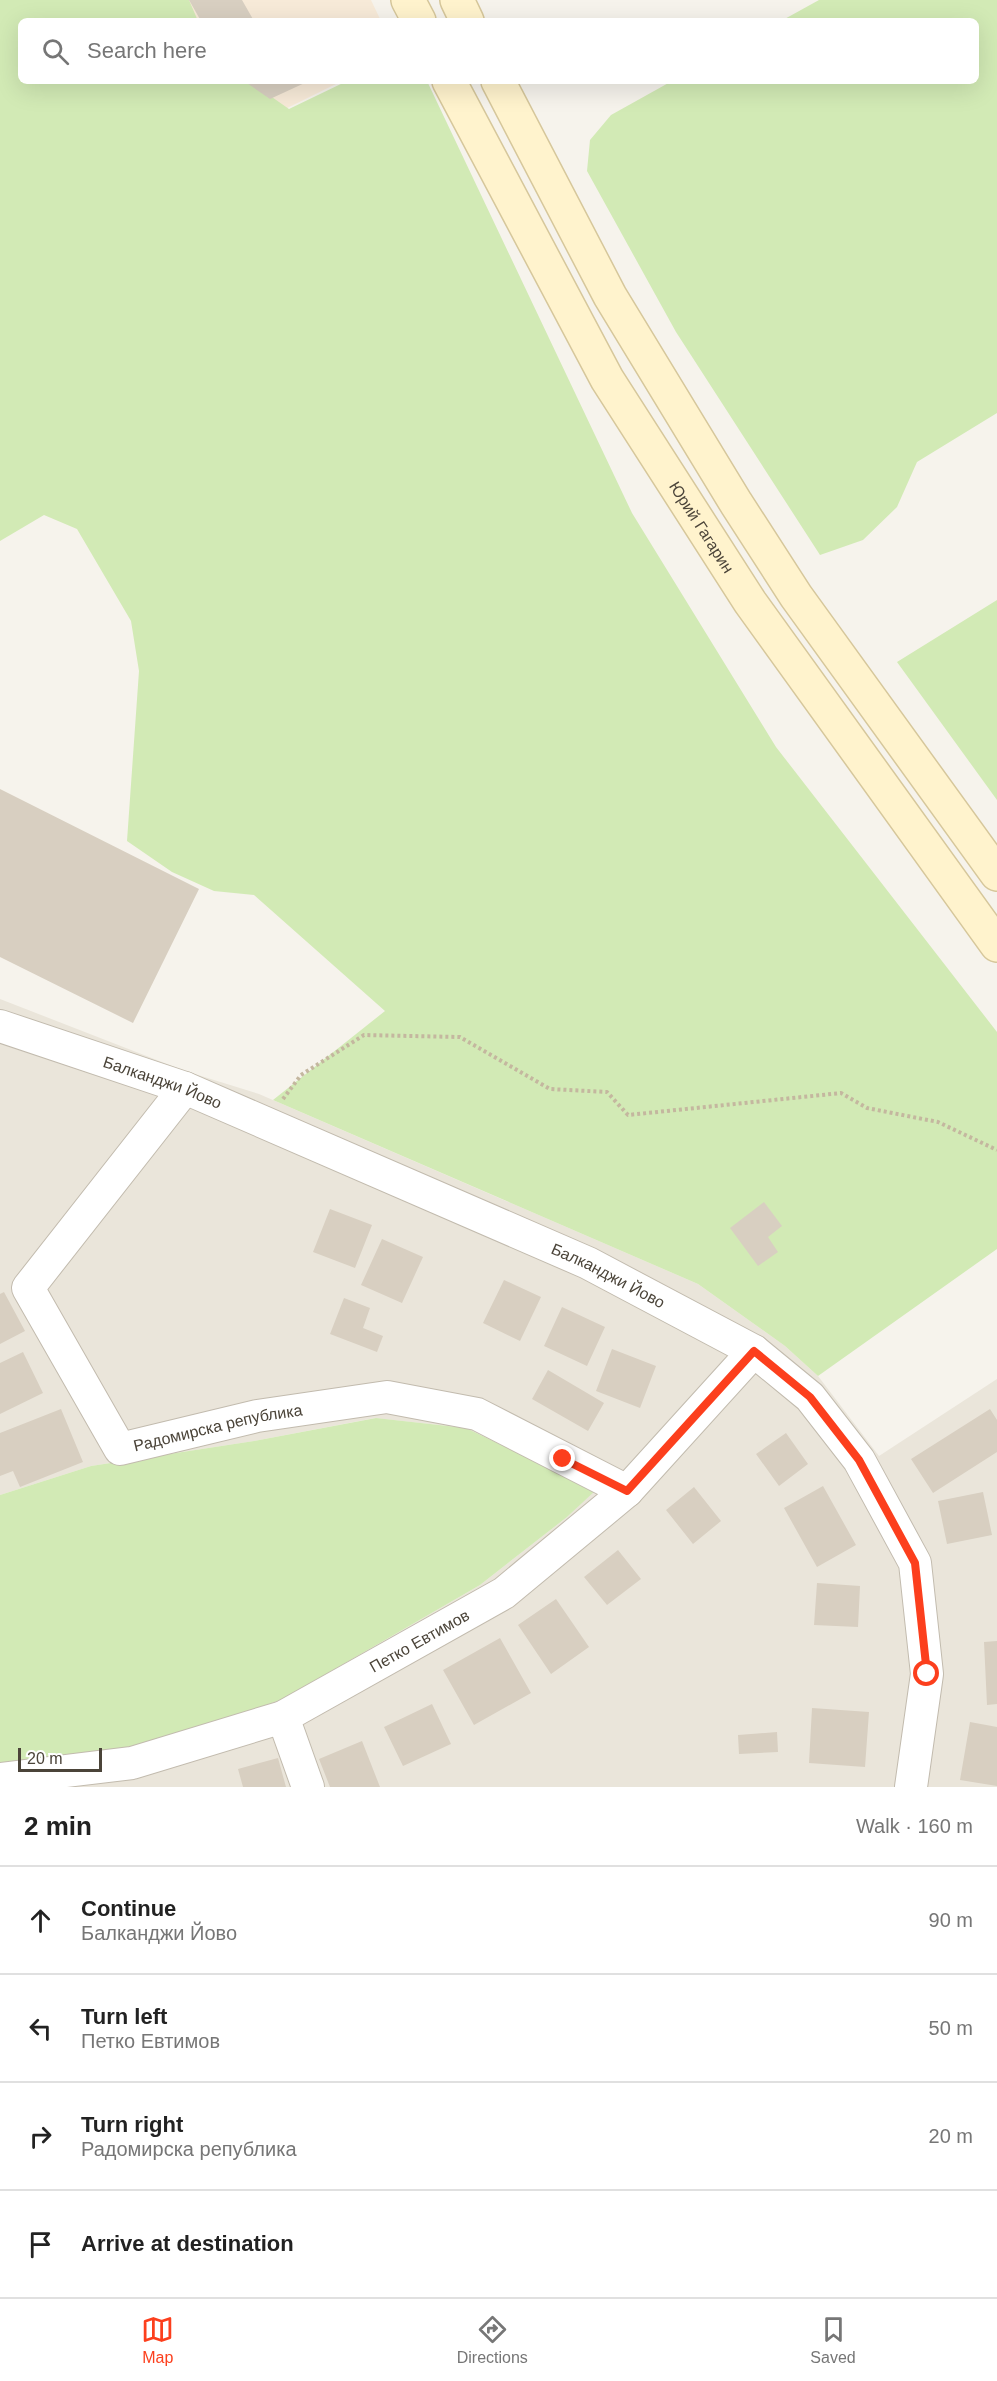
<!DOCTYPE html>
<html lang="en">
<head>
<meta charset="utf-8">
<style>
  body { margin:0; font-family:Helvetica,sans-serif; background:#f6f6f6; color:#222 }
  .scale { position:absolute; left:18px; bottom:15px; width:84px; box-sizing:border-box; padding-left:6px; border:3px solid #4b4439; border-top:0; font-size:16px; line-height:21px; white-space:nowrap; color:#4b4439; -webkit-text-stroke:4px #fff; paint-order:stroke }
  .stop { position:absolute; width:18px; height:18px; margin:-14px; border:4px solid #fc3f1d; border-radius:50%; background:#fff }
  .stop.end { background:#fc3f1d; border-color:#fff; box-shadow:0 2px 6px #0008 }
  .list { margin:0; padding:0; list-style:none }
  h2 { display:flex; justify-content:space-between; align-items:center; height:78px; margin:0; padding:0 24px; font-size:26px }
  h2 small { font-size:20px; font-weight:400; color:#767676 }
  .list li { display:grid; grid-template-columns:39px 1fr auto; gap:18px; align-items:center; box-sizing:border-box; height:108px; padding:0 24px; border-top:2px solid #e0e0e0 }
  .list b { display:block; font-size:22px; white-space:nowrap }
  .list p { margin:0; font-size:20px; white-space:nowrap; color:#767676 }
  .list em { font-size:20px; font-style:normal; color:#767676 }
  .icon { flex:none; width:33px; height:33px; fill:none; stroke:currentColor; stroke-width:2; stroke-linecap:round; stroke-linejoin:round }
  .map { position:relative; flex:none; width:997px; height:1787px; overflow:hidden }
  .search { position:absolute; background:#fff; box-shadow:0 6px 24px #0002; left:18px; right:18px; top:18px; height:66px; display:flex; align-items:center; gap:15px; box-sizing:border-box; padding:0 21px; border-radius:9px; color:#767676; font-size:22px }
  .sheet { height:510px; background:#fff }
  nav { display:flex; justify-content:space-around; align-items:center; box-sizing:border-box; height:84px; border-top:2px solid #e0e0e0; background:#fff; font-size:16px; color:#767676 }
  nav a { display:grid; justify-items:center; gap:3px }
  nav .on { color:#fc3f1d }
  .map>svg:first-child { display:block }
</style>
</head>
<body>
<div class="map">
<svg width="997" height="1787" viewBox="0 0 997 1787">
  <rect width="100%" height="100%" fill="#f6f3ec"/>
  <path fill="#eae5da" d="M0 999 185 1071 259 1094 698 1284 785 1346 818 1376 879 1456 997 1379V1787H0L283 1699 480 1585 567 1517 595 1490 466 1428 375 1418 254 1441 91 1466 0 1495Z"/>
  <path fill="#f7ead8" d="M172 0H371L381 21H182Z
    M228 81H342L275 114Z"/>
  <path fill="#d2eab5" d="M0 0H189L198 21H21V81H249L289 109 347 81H427L632 513 776 747 997 1032V1249L818 1376 785 1346 698 1284 273 1100 385 1011 254 895 214 891 172 872 127 841 139 671 131 621 77 529 44 515 0 541Z
    M819 0H997V413L917 462 897 507 863 540 820 555 676 332 587 171 590 140 611 115 672 81H976V21H781Z
    M997 600V800L897 662Z
    M376 1418 466 1428 596 1490 567 1517 480 1585 283 1699 127 1754 0 1767V1495L91 1466 254 1441Z"/>
  <path fill="#d8cfc1" d="M189 0H242L254 21H201Z
    M244 81H309L270 99Z
    M0 789 199 889 133 1023 0 957Z
    M764 1202 782 1226 768 1237 778 1252 758 1266 730 1228Z
    M330 1209 372 1225 355 1268 313 1252Z
    M382 1239 423 1257 402 1303 361 1285Z
    M504 1280 541 1297 520 1341 483 1323Z
    M4 1292 25 1331 0 1344V1294Z
    M344 1298 370 1308 363 1328 383 1336 377 1352 330 1334Z
    M562 1307 605 1327 587 1366 544 1346Z
    M612 1349 656 1366 640 1408 596 1391Z
    M23 1352 43 1393 0 1414V1363Z
    M548 1370 604 1403 588 1431 532 1399Z
    M61 1409 83 1462 20 1487 13 1471 0 1476V1433Z
    M990 1409 997 1420V1452L933 1493 911 1459Z
    M786 1433 808 1464 779 1486 756 1454Z
    M823 1486 856 1545 817 1567 784 1508Z
    M694 1487 721 1521 693 1544 666 1510Z
    M983 1492 992 1535 947 1544 938 1501Z
    M618 1550 641 1579 607 1605 584 1577Z
    M817 1583 860 1586 858 1627 814 1625Z
    M556 1599 589 1647 551 1674 518 1625Z
    M500 1638 531 1693 474 1725 443 1670Z
    M997 1641V1704L987 1705 984 1642Z
    M432 1704 451 1744 403 1766 384 1727Z
    M812 1708 869 1712 865 1767 809 1763Z
    M970 1722 997 1727V1786L960 1780Z
    M777 1732 778 1752 739 1754 738 1735Z
    M362 1741 380 1787H330L319 1759Z
    M278 1758 286 1787H243L238 1769Z"/>
  <g fill="none" stroke-linecap="round" stroke-linejoin="round">
    <defs>
      <g id="street">
        <path id="s1" d="M0 1026 185 1088 588 1263 754 1351 810 1397 859 1460 915 1563 927 1674 911 1787"/>
        <path id="s2" d="M185 1088 28 1288 120 1449 257 1416 387 1397 477 1414 627 1491"/>
        <path d="M283 1717 308 1787"/>
        <path id="s3" d="M0 1779 132 1763 283 1717 504 1593 627 1491 754 1351"/>
      </g>
      <g id="secondary">
        <path d="M408 0 419 21"/>
        <path d="M457 0 467 21"/>
        <path id="s4" d="M449 81 607 379 750 602 997 945"/>
        <path d="M498 81 610 296 736 503 796 596 997 874"/>
      </g>
    </defs>
    <use href="#street" stroke="#c2bbae" stroke-width="34"/>
    <use href="#secondary" stroke="#d6c79b" stroke-width="36"/>
    <path stroke="#c4b79f" stroke-width="4" stroke-dasharray="3 3" stroke-linecap="butt" d="M283 1099 301 1075 364 1035 460 1037 550 1089 607 1092 628 1115 841 1093 867 1108 938 1122 997 1150"/>
    <use href="#street" stroke="#fff" stroke-width="32"/>
    <use href="#secondary" stroke="#fff3cd" stroke-width="33"/>
  </g>
  <g fill="none" stroke-linecap="round" stroke-linejoin="round">
    <path stroke="#fc3f1d" stroke-width="8" d="M563 1459 627 1491 754 1351 810 1397 859 1460 915 1563 927 1674"/>
  </g>
  <g text-anchor="middle" dominant-baseline="central" stroke-width="6" stroke-linejoin="round" paint-order="stroke">
    <g font-size="16" fill="#4b4439" stroke="#fff">
      <text stroke="none"><textPath href="#s4" startOffset="513">Юрий Гагарин</textPath></text>
      <text stroke="none"><textPath href="#s1" startOffset="172">Балканджи Йово</textPath></text>
      <text stroke="none"><textPath href="#s1" startOffset="658">Балканджи Йово</textPath></text>
      <text stroke="none"><textPath href="#s2" startOffset="540">Радомирска република</textPath></text>
      <text stroke="none"><textPath href="#s3" startOffset="447">Петко Евтимов</textPath></text>
    </g>
  </g>
</svg>
<div class="scale">20 m</div>
<div class="stop" style="left:927px;top:1674px"></div>
<div class="stop end" style="left:563px;top:1459px"></div>
<div class="search"><svg class="icon" aria-label="search" viewBox="0 0 24 24"><circle cx="10" cy="10" r="6"/><path d="M15 15l6 6"/></svg>Search here</div>
</div>
<section class="sheet">
<h2>2 min<small>Walk · 160 m</small></h2>
<ul class="list">
<li><svg class="icon" aria-label="ahead" viewBox="0 0 24 24"><path d="M12 20V5M6 11l6-6 6 6"/></svg><div><b>Continue</b><p>Балканджи Йово</p></div><em>90 m</em></li>
<li><svg class="icon" aria-label="left" viewBox="0 0 24 24"><path d="M17 20v-9H6M10 6l-5 5 5 5"/></svg><div><b>Turn left</b><p>Петко Евтимов</p></div><em>50 m</em></li>
<li><svg class="icon" aria-label="right" viewBox="0 0 24 24"><path d="M7 20v-9h11M14 6l5 5-5 5"/></svg><div><b>Turn right</b><p>Радомирска република</p></div><em>20 m</em></li>
<li><svg class="icon" aria-label="arrive" viewBox="0 0 24 24"><path d="M6 21V4h12l-3 4 3 4H6"/></svg><div><b>Arrive at destination</b></div></li>
</ul>
</section>
<nav>
<a class="on"><svg class="icon" aria-label="map" viewBox="0 0 24 24"><path d="M3 6l6-2 6 2 6-2v14l-6 2-6-2-6 2zM9 4v14M15 6v14"/></svg>Map</a>
<a><svg class="icon" aria-label="directions" viewBox="0 0 24 24"><path d="M12 3l9 9-9 9-9-9zM9 14v-3h6M13 9l2 2-2 2"/></svg>Directions</a>
<a><svg class="icon" aria-label="saved" viewBox="0 0 24 24"><path d="M7 4h10v16l-5-4-5 4z"/></svg>Saved</a>
</nav>
</body>
</html>
